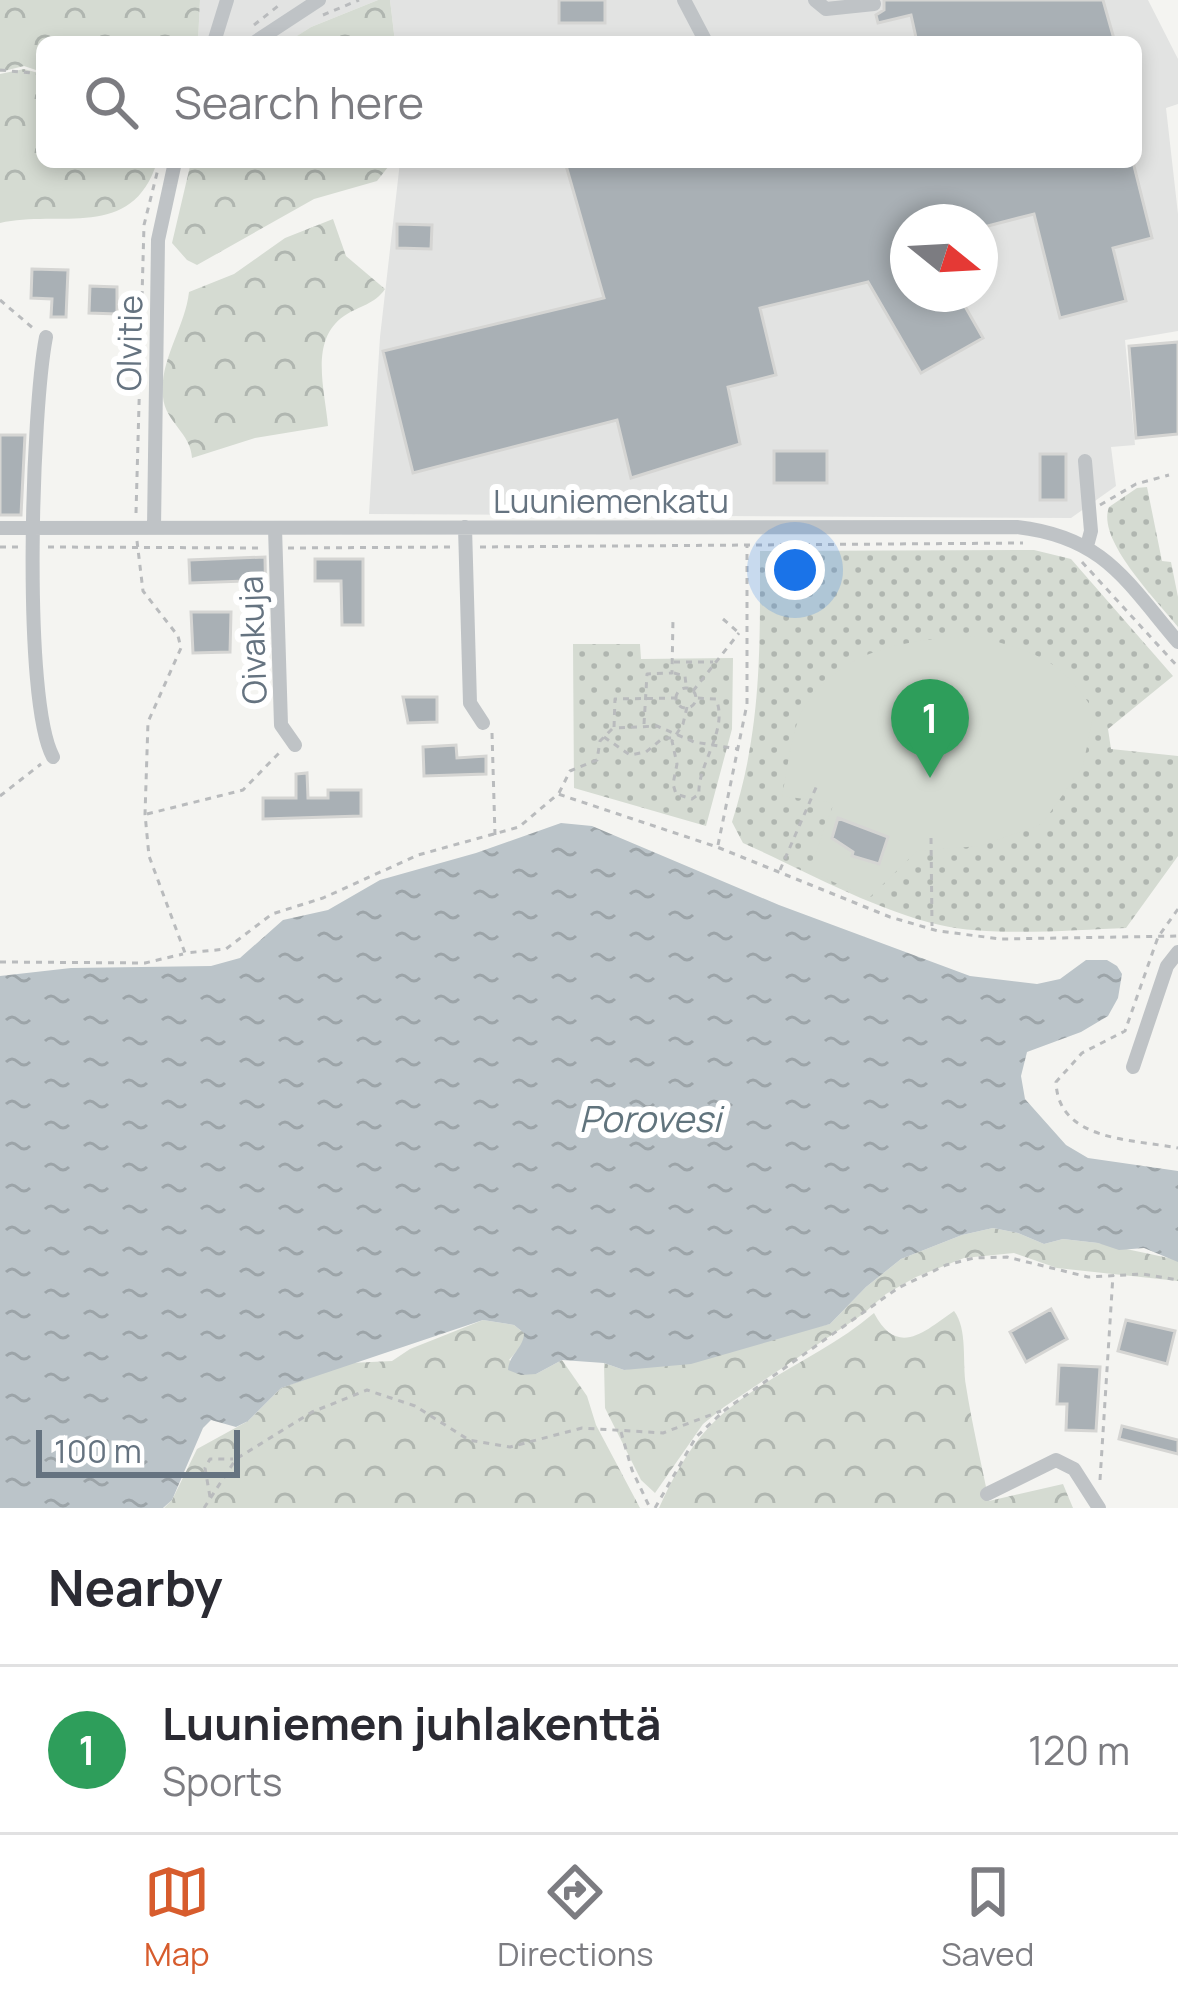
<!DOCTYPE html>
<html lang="en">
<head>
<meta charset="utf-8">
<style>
  body { margin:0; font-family:Manrope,sans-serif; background:#f2f2f3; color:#2b2b33 }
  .compass { position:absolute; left:890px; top:204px; width:108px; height:108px; border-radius:50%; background:#fff; box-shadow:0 6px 18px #0003; rotate:108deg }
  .scale { position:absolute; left:36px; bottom:30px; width:204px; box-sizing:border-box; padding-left:12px; border:6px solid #657380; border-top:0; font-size:33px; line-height:42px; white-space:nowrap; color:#657380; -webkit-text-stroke:9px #fff; paint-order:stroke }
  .you { position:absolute; left:795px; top:570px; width:42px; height:42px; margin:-30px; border:9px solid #fff; border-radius:50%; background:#1a73e8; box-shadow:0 0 0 18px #1a73e833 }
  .badge { display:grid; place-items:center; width:78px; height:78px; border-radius:50%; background:#d75c2d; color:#fff; font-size:39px; font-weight:700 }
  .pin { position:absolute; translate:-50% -99px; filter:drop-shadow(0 3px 6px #0008) }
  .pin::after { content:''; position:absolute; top:63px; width:42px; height:36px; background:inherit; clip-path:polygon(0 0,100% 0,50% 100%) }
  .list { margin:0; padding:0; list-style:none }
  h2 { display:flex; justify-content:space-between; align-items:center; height:156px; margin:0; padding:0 48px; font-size:51px }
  h2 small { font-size:39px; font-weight:400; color:#7c7c81 }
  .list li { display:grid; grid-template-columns:78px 1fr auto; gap:36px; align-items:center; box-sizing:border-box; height:168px; padding:0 48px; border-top:3px solid #e1e1e2 }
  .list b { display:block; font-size:45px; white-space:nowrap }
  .list p { margin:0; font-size:39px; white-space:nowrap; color:#7c7c81 }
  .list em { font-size:39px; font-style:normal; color:#7c7c81 }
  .icon { flex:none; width:66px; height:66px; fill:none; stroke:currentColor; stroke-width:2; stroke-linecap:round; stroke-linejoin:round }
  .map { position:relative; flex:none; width:1178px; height:1508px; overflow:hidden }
  .search { position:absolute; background:#fff; box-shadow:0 6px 18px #0003; left:36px; right:36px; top:36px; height:132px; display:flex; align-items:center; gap:30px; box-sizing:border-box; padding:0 42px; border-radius:18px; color:#7c7c81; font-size:45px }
  .sheet { height:324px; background:#fff }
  nav { display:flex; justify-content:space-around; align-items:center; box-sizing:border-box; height:168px; border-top:3px solid #e1e1e2; background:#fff; font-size:33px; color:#7c7c81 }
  nav a { display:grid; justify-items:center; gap:6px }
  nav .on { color:#d75c2d }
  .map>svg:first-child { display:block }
</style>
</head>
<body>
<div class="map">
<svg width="1178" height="1508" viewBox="0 0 1178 1508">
  <defs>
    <pattern id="grass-dots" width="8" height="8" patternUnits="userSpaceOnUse" patternTransform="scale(3)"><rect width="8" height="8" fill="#d5dbd2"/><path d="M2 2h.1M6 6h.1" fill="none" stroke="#b0b6b0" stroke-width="1.8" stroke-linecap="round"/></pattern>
    <pattern id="forest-crowns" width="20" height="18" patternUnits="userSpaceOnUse" patternTransform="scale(3)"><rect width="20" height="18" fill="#d5dbd2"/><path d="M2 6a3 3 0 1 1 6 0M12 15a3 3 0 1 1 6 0" fill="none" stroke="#b0b6b0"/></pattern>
    <pattern id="water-ripples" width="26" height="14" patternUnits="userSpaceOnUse" patternTransform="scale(3)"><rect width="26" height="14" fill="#bbc4c9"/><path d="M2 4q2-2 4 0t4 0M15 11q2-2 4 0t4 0" fill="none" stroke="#9ca4a8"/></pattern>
  </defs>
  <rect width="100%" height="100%" fill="#f4f4f1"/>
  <path fill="#e2e3e2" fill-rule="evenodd" d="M200 0H378L311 27 288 42H198Z
    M390 0H1148L1178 59V104L1166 108 1178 214V331L1125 340 1135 445 1111 447 1116 486 1071 518 369 514 380 337 400 162H1136V42H395ZM908 222H980V294H908Z"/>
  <path fill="url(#grass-dots)" d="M1147 487 1162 561 1171 562 1178 597V627C1157 600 1096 540 1109 507L1137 488Z
    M1034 550 1071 559 1173 676 1108 729 1111 749 1178 756V856L1126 928C1074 930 990 937 940 925 872 909 806 871 743 843L732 822C762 728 760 649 760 551Z
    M573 644H640L641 659 733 658 732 729 706 826 574 788Z"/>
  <path fill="url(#forest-crowns)" d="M0 0H200L198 42H42V72L24 66 0 72Z
    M378 0H390L395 42 289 41 311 27Z
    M24 69 42 74V162H157C132 242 59 209 0 223V74Z
    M191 162H392L377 181 314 199 197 265 187 260 172 243Z
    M333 219 346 256 385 289C375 304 359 306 344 316 309 340 325 390 328 426L255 438 192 458C191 433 165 422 163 397 159 360 185 328 189 292L234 274 285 238Z
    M993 1228 1018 1233 1044 1244 1063 1239 1098 1243 1178 1260V1281L1057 1268 1014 1253 964 1258 916 1277 886 1294 863 1314 724 1407 703 1424 655 1493 641 1480 605 1408 604 1363 624 1370 830 1324 866 1287 901 1259 962 1235Z
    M954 1311C968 1329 962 1363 966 1386 972 1424 981 1462 989 1501L1063 1484 1073 1508H659C671 1481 688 1449 709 1427 755 1379 824 1356 874 1313 898 1359 926 1330 954 1311Z
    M483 1320 514 1325 524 1333V1343L509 1360 536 1374 562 1360 587 1396 596 1425 640 1508H164L172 1500 197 1449 248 1421 281 1388 350 1363 392 1361 410 1349Z"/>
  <path fill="#d5dbd2" d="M978 636C1037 654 1060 657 1094 711L1083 766 1042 824 980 846 917 851 869 898 809 871 834 803 782 796C787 772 792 725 805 706 844 646 913 639 978 636Z"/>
  <path fill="url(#water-ripples)" d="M561 823 592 826 779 905 970 976 1037 984 1060 979 1086 960H1107L1117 966 1122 974 1118 998 1108 1016 1081 1032 1027 1052 1021 1076 1025 1099 1066 1145 1088 1158 1178 1171V1262L1144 1248 1119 1250 1098 1243 1063 1239 1044 1244 1018 1233 993 1228 962 1235 901 1259 866 1287 830 1324 691 1364 624 1370 604 1363 562 1360 536 1374 521 1375 508 1370C509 1354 524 1348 524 1333L514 1325 483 1320 281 1388 248 1421 236 1427 211 1420 203 1428 172 1500 163 1508H0V976L71 968 211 966 240 958 283 920 328 910 380 880 476 853Z"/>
  <path fill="#a9b0b5" stroke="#d5d5d3" stroke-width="3" d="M559 0H605V23H559Z
    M884 0H1103L1114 39 1101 42H917L911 15 878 23 876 15 884 10Z
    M565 162H1133L1152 238 1113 248 1126 301 1060 318 1034 214 980 228V222H908V294H958L983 338 921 373 868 282 760 308 776 375 728 387 740 444 631 478 617 420 413 473 383 351 604 298Z
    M397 224 432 225 431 249 397 248Z
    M32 269 68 270 66 317H51L52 299 31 298Z
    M90 286 117 287V314L89 313Z
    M1178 342V434L1136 438 1129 346Z
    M0 435H25L21 515H0Z
    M774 451H827V483H774Z
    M1040 454H1066V500H1040Z
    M265 557 266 611 247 612 245 581 190 583 189 560Z
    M315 559H363V625H342L341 581H315Z
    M191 612H231L230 652 193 653Z
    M403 697H437V722L408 723Z
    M456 745 457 758 486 756V774L424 776 423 747Z
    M307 773 308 798H328V790H361V816L263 819V798H296V774Z
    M838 818 888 837 879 864 852 856 853 852 832 838Z
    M1051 1309 1067 1339 1026 1362 1010 1332Z
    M1126 1320 1175 1331 1167 1364 1118 1351Z
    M1059 1365 1100 1367 1096 1431 1066 1430 1067 1404H1057Z
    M1122 1426 1178 1440V1454L1119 1439Z"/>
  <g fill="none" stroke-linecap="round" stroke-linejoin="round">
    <path stroke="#b9bbbd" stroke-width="3" stroke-dasharray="6 6" stroke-linecap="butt" d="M323 15 359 0
      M254 25 278 6
      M0 70 42 74
      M0 300 34 329
      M1100 505 1136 484 1169 475
      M136 513 144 225 159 165
      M137 541 143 591 178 636 181 648 148 722 145 814 149 856 185 953 226 949 272 914 323 898 418 855 519 827 558 794 717 847 890 917 938 931 1001 939 1178 936
      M0 547H21
      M48 547 261 548
      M480 547 1023 543
      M288 548 453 547
      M1082 562 1178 667
      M723 619 739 633
      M674 662H713
      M674 673 685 676 686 685
      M676 698a10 10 0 1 1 20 0a10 10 0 1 1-20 0Z
      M693 691 739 633
      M677 698 615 699 614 728 657 726 694 742 738 749
      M687 707 683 724 672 741 677 764 673 784 676 794 692 799 699 794C697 765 729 730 716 699L696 698
      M644 724 647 674 672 673 673 619
      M492 733 495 835
      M604 737 630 755 646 752 663 738H672
      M559 793 570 771 597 760 600 741 613 728
      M0 796 41 764
      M147 814 243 790 280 752
      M931 838 932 926
      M718 845 747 704V546
      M780 870 818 783
      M1178 909 1158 937 1125 1031 1082 1053 1056 1082C1058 1141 1131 1139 1178 1148
      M0 962 145 963 183 954
      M621 1432 632 1470 650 1508
      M1100 1480 1113 1275
      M210 1497 205 1468 210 1459H233
      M204 1508 236 1459 312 1412 367 1390 415 1406 469 1440 510 1447 582 1428 663 1433 721 1411
      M655 1508 696 1437 725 1410 898 1288 946 1265 974 1258 1007 1257 1088 1277 1142 1274 1178 1280"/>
    <path stroke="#bfc3c6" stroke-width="14" d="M684 0 706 42
      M815 0 826 9 874 4
      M214 42 227 0
      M255 42 319 0
      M46 337C32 409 22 700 53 757
      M1085 461 1091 531 1087 546
      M465 527 470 703 483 723
      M0 528 1017 527C1104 537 1126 581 1178 642
      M154 528 158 240 175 162
      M275 528 281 725 295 745
      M1133 1067 1167 966 1178 952
      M987 1494 1056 1460 1074 1469 1099 1508"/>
  </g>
  <g text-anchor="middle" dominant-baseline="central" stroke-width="12" stroke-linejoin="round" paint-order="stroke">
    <g font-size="33" fill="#657380" stroke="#fff">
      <text transform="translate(129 343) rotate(-89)">Olvitie</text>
      <text x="611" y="500">Luuniemenkatu</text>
      <text transform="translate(252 640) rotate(-92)">Oivakuja</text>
    </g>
    <g font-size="36" font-style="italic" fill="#61747d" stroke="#fff">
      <text x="650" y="1118">Porovesi</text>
    </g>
  </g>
</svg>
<svg class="compass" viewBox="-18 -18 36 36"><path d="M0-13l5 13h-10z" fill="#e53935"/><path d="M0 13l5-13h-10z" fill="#7c7c81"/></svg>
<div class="scale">100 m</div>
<div class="you"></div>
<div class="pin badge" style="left:930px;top:778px;background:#2e9e5b">1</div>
<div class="search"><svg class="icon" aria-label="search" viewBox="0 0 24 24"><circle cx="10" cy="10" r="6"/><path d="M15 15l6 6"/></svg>Search here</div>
</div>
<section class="sheet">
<h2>Nearby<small></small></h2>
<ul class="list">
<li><span class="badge" style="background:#2e9e5b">1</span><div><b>Luuniemen juhlakenttä</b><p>Sports</p></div><em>120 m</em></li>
</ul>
</section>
<nav>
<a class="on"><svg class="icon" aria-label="map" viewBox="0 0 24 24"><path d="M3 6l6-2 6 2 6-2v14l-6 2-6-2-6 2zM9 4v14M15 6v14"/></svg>Map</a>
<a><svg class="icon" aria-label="directions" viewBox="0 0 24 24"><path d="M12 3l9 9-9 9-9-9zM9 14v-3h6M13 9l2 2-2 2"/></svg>Directions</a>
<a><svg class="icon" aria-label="saved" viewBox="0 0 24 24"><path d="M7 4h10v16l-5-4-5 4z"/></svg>Saved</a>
</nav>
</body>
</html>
